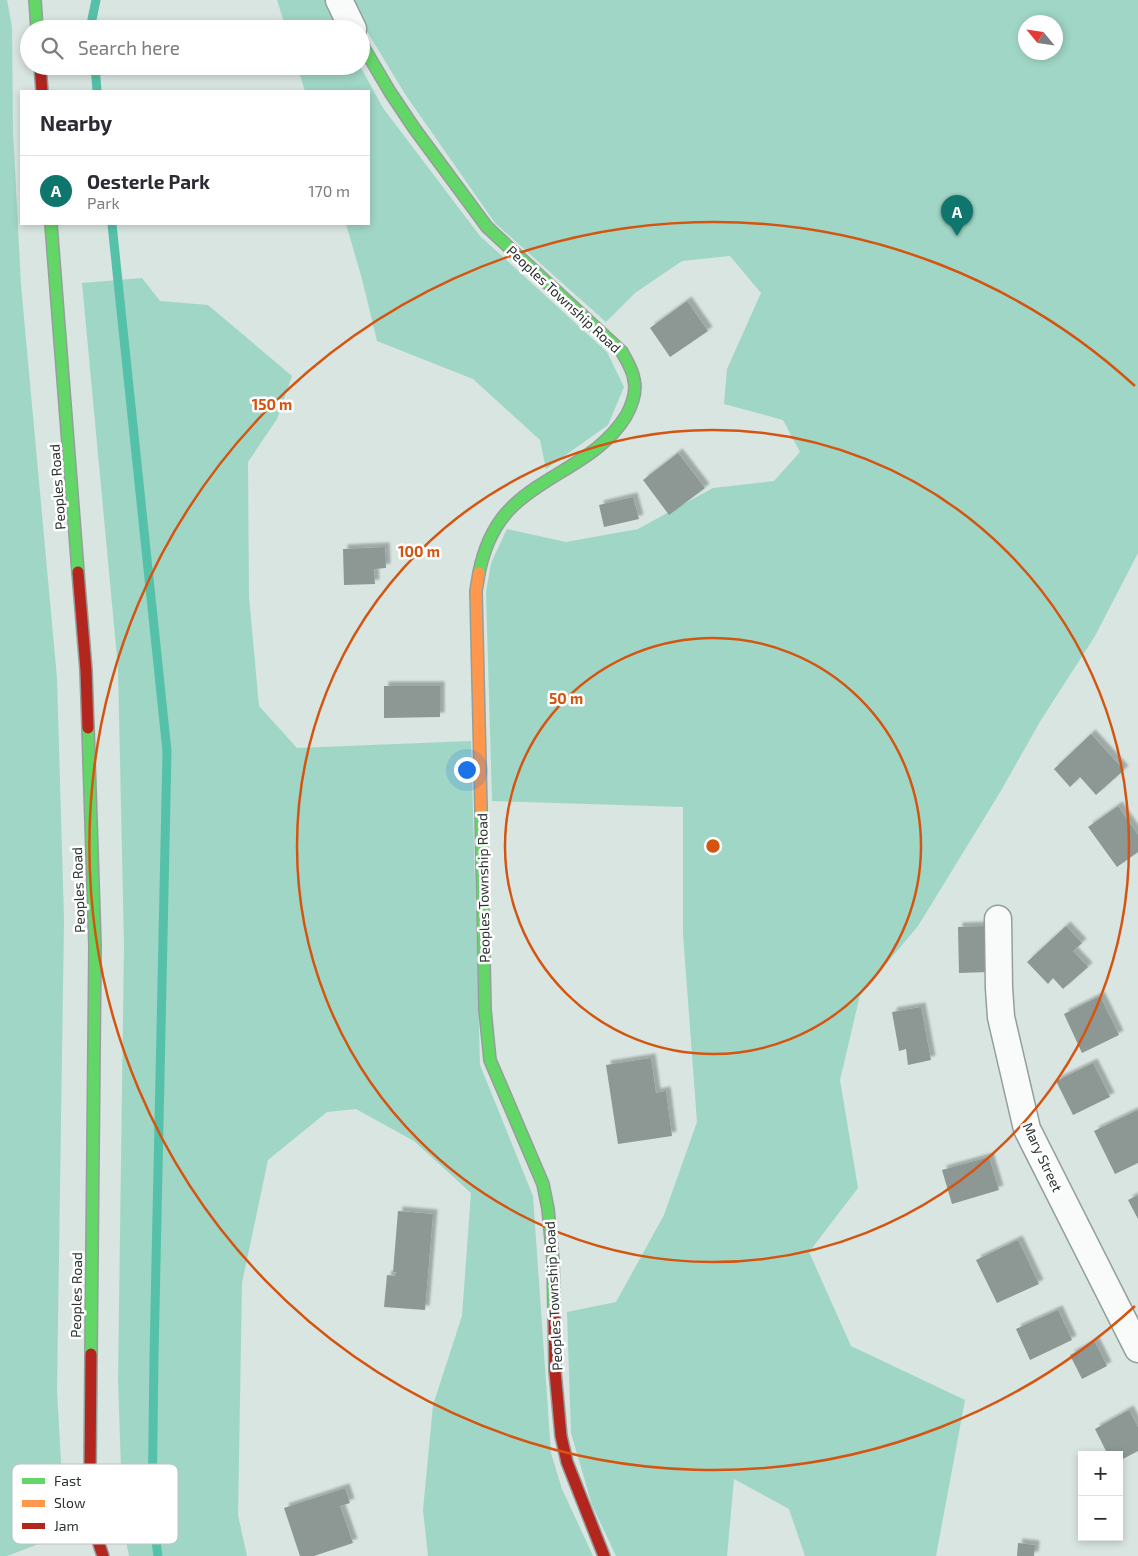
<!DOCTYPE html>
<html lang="en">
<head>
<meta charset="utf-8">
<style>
  body { margin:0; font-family:"Exo 2",sans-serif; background:#f7f7f7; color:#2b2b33 }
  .controls { position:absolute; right:15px; bottom:15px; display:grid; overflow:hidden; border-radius:0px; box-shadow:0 2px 8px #0003 }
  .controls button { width:45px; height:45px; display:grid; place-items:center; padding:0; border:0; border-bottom:1px solid #e1e1e2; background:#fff; color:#2b2b33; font:25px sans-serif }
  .compass { position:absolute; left:1018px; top:15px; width:45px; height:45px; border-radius:50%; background:#fff; box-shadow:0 2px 8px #0003; rotate:299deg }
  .you { position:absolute; left:466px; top:769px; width:18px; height:18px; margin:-12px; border:4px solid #fff; border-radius:50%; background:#1a73e8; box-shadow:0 0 0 8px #1a73e833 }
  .badge { display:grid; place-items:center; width:32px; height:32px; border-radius:50%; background:#0f766e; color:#fff; font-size:16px; font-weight:700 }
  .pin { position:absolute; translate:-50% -41px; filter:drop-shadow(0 1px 2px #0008) }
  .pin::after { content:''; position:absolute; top:26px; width:18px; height:15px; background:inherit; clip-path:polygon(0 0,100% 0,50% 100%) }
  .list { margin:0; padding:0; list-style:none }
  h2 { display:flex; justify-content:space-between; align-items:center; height:65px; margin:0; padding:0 20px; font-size:21px }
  h2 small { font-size:16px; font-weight:400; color:#7c7c81 }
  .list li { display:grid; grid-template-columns:32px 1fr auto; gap:15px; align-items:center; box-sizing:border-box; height:70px; padding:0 20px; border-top:1px solid #e1e1e2 }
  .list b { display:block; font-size:19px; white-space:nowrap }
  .list p { margin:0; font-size:16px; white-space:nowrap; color:#7c7c81 }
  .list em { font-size:16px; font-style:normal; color:#7c7c81 }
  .icon { flex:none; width:28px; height:28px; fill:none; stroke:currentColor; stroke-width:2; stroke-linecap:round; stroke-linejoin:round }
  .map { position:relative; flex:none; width:1138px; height:1556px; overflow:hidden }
  .search { position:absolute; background:#fff; box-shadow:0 2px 8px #0003; left:20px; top:20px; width:350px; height:55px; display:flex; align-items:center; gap:12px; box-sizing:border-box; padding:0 18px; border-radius:28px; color:#7c7c81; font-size:19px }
  .panel { position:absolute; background:#fff; box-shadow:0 2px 8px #0003; left:20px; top:90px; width:350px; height:135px; border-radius:0px }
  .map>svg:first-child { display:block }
</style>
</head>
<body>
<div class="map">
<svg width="1138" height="1556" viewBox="0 0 1138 1556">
  <defs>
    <filter id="shadow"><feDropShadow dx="4.5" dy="-4.5" stdDeviation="1" flood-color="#0004"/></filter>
  </defs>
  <rect width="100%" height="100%" fill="#d8e5e1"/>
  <path fill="#a0d6c6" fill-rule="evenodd" d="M0 0H7L12 27 13 130 21 285 57 678 64 920 57 1390 65 1534 7 1556H0Z
    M277 0H325L340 29H286Z
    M351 0H1138V553L1095 636 1041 720 999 794 918 926 860 995 840 1080 858 1188 809 1252 851 1346 965 1400 936 1556H805L789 1509 734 1479 727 1556H616L592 1505 571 1433 567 1312 616 1302 664 1215 697 1122 683 934V807L492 801 486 592 491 563 507 529 566 542 638 529 713 488 774 481 800 452 783 420 724 404 727 369 761 293 730 256 682 261 635 293 606 322 495 223 405 94 362 23ZM1026 22H1056V52H1026Z
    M297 66H360L383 108 480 236 607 352 624 387 608 425 546 469 540 440 473 379 377 341 362 279 346 224H369V91H305Z
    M142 278 160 301 208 305 292 376 277 419 248 462 249 597 259 706 297 748 471 741 480 1065 533 1196 551 1453 562 1489 593 1556H428L423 1510 433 1405 462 1316 471 1193 414 1141 356 1109 327 1112 268 1160 242 1283 238 1515 247 1556H129L123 1527 118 1380 124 945 118 668 82 283Z"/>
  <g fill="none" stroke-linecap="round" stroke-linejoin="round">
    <path stroke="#55c1a8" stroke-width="9" d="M90 29 96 0
      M95 66 97 91
      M112 224 167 751 154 1356 152 1511 158 1556"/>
  </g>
  <path fill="#8d9794" filter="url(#shadow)" d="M687 301 708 331 670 357 650 328Z
    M678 453 705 488 669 515 643 480Z
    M633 497 639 519 604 527 599 505Z
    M385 547 386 568 374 569 375 584 344 585 343 549Z
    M384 686H440V717L384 718Z
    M1091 734 1124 770 1096 795 1080 777 1070 787 1054 769Z
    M1118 806 1138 835V852L1117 867 1088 827Z
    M987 926 989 972 959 973 958 927Z
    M1066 926 1082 943 1073 951 1088 967 1063 989 1053 978 1048 984 1027 962Z
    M1100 996 1119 1035 1082 1053 1064 1014Z
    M921 1007 931 1060 908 1065 906 1049 899 1051 892 1012Z
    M651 1058 656 1093 666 1091 672 1136 618 1144 606 1065Z
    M1093 1063 1110 1097 1073 1115 1056 1081Z
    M1138 1110V1163L1115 1174 1094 1131Z
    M989 1157 999 1190 952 1204 942 1170Z
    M1138 1195V1219L1128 1200Z
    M398 1211 433 1214 425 1310 384 1307 387 1275 395 1276 396 1272H393Z
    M1018 1240 1039 1284 997 1303 976 1260Z
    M1058 1310 1072 1340 1030 1360 1016 1329Z
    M1095 1342 1107 1366 1082 1379 1070 1355Z
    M1129 1410 1138 1427V1451L1119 1461V1455H1108L1095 1429Z
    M345 1488 350 1503 340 1506 353 1543 314 1556H300L284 1508Z
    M1018 1543 1035 1545 1034 1556H1017Z"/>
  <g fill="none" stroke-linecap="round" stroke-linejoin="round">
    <defs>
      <path id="street" d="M339 0 353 29
        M998 919 999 988 1001 1017 1027 1129 1138 1349"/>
      <path id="fast" d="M35 0 37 29
        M361 43 390 92 414 128 487 227 622 352C627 361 633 370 634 380 637 392 632 405 626 416 599 460 549 472 513 506 495 523 484 548 479 573
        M51 224 78 572
        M88 728 95 946 91 1354
        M481 808 485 1010 490 1060 543 1184 548 1209 553 1260 554 1313"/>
      <path id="slow" d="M479 573 476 591 481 808"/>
      <path id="jam" d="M40 66 42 91
        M78 572 86 670 88 728
        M554 1313 555 1371 561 1436 567 1462 604 1556
        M91 1354 90 1474 92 1523 103 1556"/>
    </defs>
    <use href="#street" stroke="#949f9b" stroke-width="29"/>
    <use href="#fast" stroke="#949f9b" stroke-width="14"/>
    <use href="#slow" stroke="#949f9b" stroke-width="14"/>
    <use href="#jam" stroke="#949f9b" stroke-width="14"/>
    <use href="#street" stroke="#f9fbfa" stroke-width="26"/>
    <use href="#fast" stroke="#63d668" stroke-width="11"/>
    <use href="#slow" stroke="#ff974d" stroke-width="11"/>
    <use href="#jam" stroke="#b3261e" stroke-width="11"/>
  </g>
  <g fill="none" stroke="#d55510" stroke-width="2.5">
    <circle cx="713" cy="846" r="208"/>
    <circle cx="713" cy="846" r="416"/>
    <path d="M1135 1306A624 624 0 1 1 1135 386"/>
  </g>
  <g text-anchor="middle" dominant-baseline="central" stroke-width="5" stroke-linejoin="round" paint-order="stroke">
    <g font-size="14" fill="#2b3431" stroke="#fff">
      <text transform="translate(564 299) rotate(43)">Peoples Township Road</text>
      <text transform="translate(57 487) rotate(-94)">Peoples Road</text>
      <text transform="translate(483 888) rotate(-91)">Peoples Township Road</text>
      <text transform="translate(78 890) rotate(-92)">Peoples Road</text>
      <text transform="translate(1043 1157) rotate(65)">Mary Street</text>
      <text transform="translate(76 1295) rotate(-89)">Peoples Road</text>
      <text transform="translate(553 1296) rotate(-93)">Peoples Township Road</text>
    </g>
  </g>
  <rect x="12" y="1464" width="166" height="80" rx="8" fill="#fff" stroke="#bfc2c1" stroke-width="1"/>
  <rect x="22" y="1478" width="23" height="6" fill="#63d668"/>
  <rect x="22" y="1500" width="23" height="7" fill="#ff974d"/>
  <rect x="22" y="1523" width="23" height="6" fill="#b3261e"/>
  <g font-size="14" fill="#2b3431">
    <text x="54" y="1486">Fast</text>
    <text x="54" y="1508">Slow</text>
    <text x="54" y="1531">Jam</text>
  </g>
  <circle cx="713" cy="846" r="8" fill="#d55510" stroke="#fff" stroke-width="2.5"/>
  <g font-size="15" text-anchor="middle" font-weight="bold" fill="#d55510" stroke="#fff" stroke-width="5" stroke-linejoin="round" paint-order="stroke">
    <text x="272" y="410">150 m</text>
    <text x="419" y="557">100 m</text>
    <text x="566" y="704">50 m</text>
  </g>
</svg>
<div class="controls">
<button>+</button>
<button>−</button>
</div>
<svg class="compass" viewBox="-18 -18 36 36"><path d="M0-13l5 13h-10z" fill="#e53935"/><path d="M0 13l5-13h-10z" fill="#7c7c81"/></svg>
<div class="you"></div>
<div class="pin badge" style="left:957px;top:236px">A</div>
<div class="search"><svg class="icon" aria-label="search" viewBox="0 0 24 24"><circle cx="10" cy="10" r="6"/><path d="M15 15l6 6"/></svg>Search here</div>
<section class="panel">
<h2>Nearby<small></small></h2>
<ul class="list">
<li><span class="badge">A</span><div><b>Oesterle Park</b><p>Park</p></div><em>170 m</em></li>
</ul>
</section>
</div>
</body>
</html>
